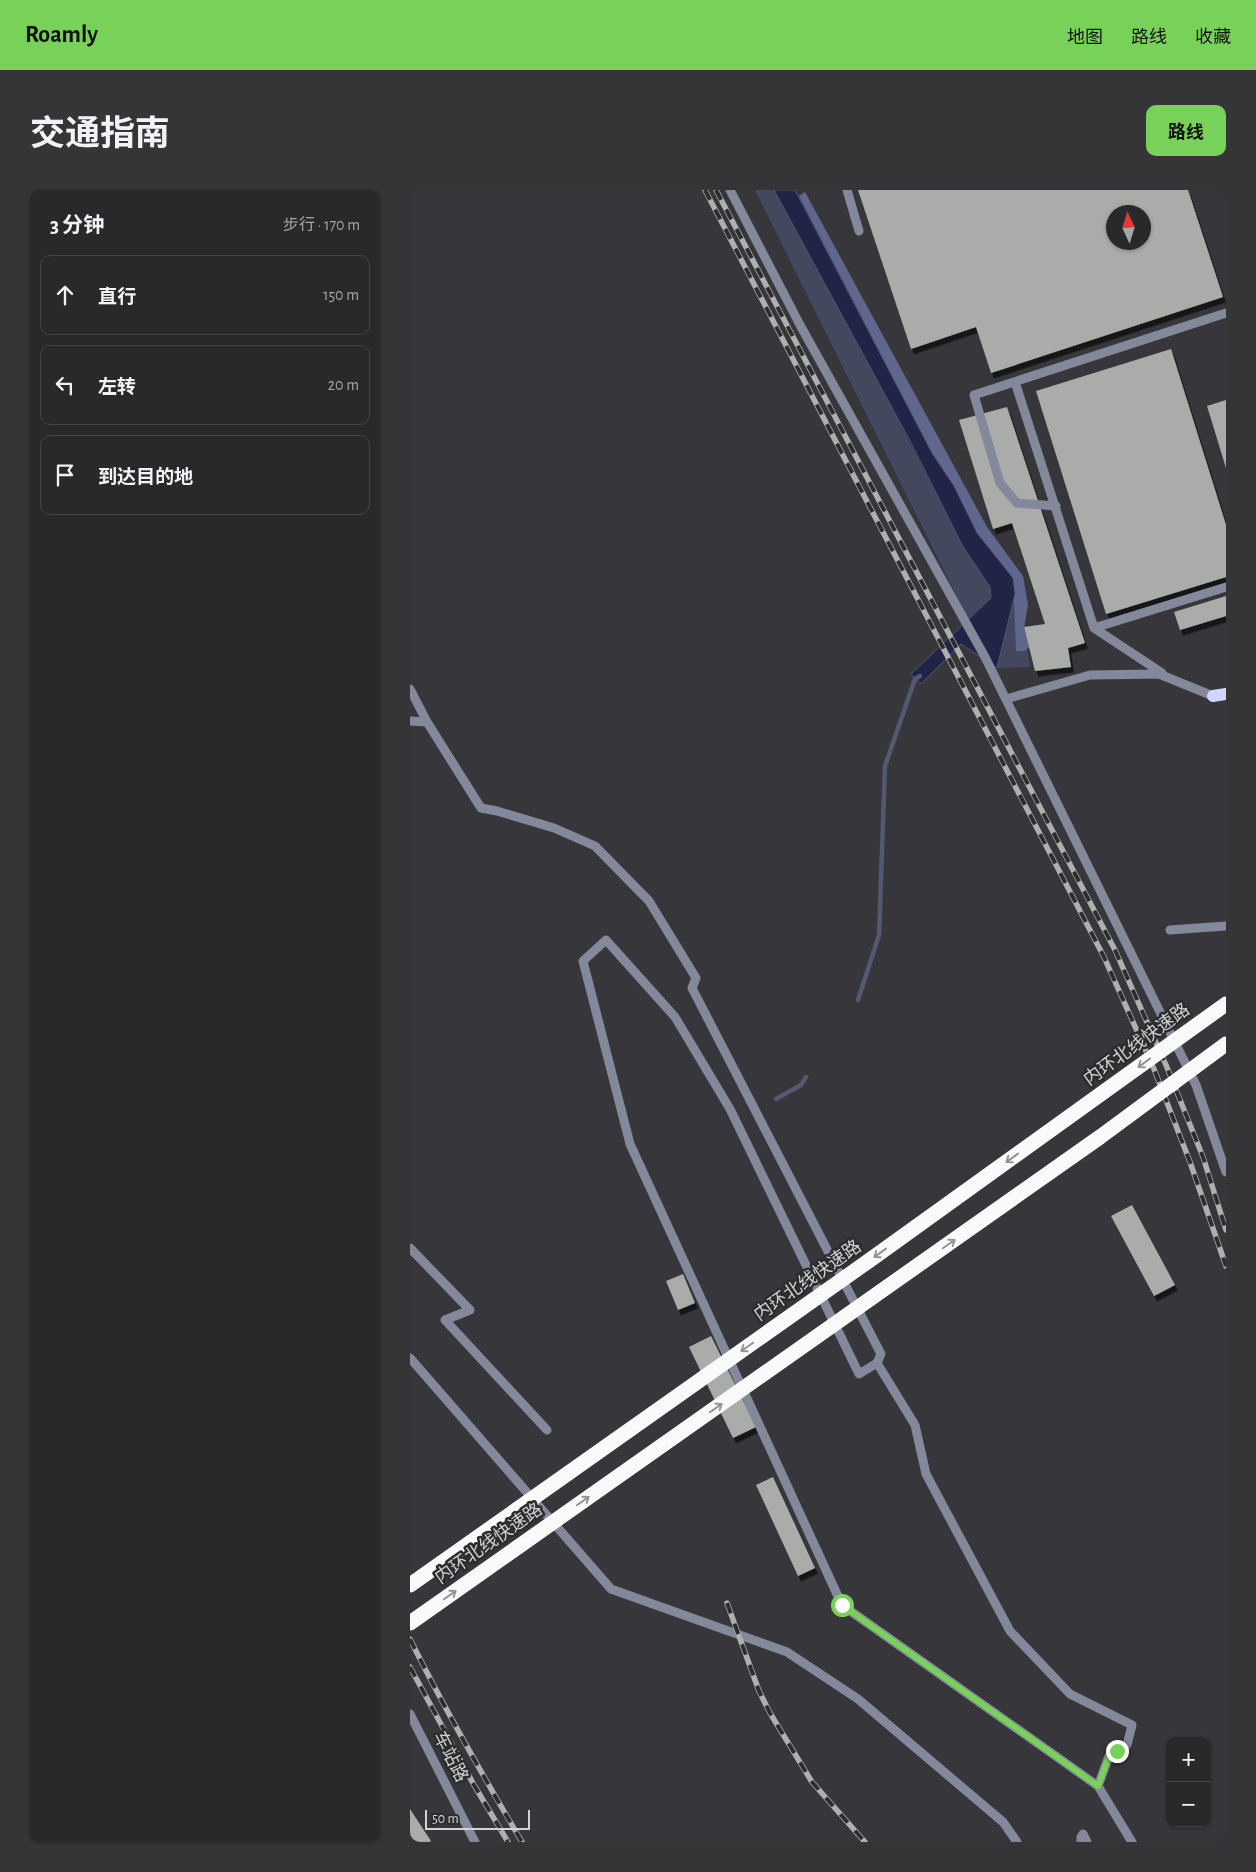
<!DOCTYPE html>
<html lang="zh">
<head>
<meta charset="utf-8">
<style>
  body { margin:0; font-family:"Alegreya Sans","Noto Sans SC",sans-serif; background:#353538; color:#f1f3f6 }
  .controls { position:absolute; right:15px; bottom:15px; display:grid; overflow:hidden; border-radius:10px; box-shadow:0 1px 4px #0004 }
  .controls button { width:45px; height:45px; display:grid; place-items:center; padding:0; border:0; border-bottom:1px solid #454548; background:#29292c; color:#f1f3f6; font:25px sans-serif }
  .compass { position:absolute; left:696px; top:15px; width:45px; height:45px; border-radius:50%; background:#29292c; box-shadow:0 1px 4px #0004; rotate:356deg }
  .scale { position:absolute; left:15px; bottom:12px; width:105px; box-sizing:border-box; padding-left:5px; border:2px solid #d1d2d4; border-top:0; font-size:14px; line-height:18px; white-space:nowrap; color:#d1d2d4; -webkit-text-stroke:4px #2d2d30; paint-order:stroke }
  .stop { position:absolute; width:15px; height:15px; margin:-11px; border:4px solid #78d259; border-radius:50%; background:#fff }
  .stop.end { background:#78d259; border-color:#fff; box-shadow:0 1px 5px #0008 }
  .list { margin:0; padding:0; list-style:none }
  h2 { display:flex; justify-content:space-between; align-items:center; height:65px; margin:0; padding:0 20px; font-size:21px }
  h2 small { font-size:16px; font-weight:400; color:#a5a6a9 }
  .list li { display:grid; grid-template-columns:32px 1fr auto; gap:15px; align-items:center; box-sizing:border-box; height:80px; margin:0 10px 10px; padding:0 10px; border:1px solid #454548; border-radius:10px }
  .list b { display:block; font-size:19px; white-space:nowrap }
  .list em { font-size:16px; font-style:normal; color:#a5a6a9 }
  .icon { flex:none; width:28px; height:28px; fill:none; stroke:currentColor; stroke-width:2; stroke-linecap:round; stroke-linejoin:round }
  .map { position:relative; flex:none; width:816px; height:1652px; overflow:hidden; border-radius:10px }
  header { display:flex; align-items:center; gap:30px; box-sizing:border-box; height:70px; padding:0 25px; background:#78d259; color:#111 }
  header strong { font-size:24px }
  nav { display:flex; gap:28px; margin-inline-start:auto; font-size:18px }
  .intro { display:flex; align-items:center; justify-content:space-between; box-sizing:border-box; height:120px; padding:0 30px }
  h1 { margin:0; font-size:35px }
  .button { padding:12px 22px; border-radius:10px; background:#78d259; color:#111; font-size:18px; font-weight:700 }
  main { display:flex; gap:30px; padding:0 30px }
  aside { flex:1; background:#29292c; border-radius:10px; box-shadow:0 1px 4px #0004 }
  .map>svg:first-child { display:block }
</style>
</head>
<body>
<header>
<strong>Roamly</strong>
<nav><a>地图</a><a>路线</a><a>收藏</a></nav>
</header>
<div class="intro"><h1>交通指南</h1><a class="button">路线</a></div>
<main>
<aside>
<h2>3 分钟<small>步行 · 170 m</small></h2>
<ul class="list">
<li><svg class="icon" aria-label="ahead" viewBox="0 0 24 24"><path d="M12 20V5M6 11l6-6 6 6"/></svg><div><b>直行</b></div><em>150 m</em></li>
<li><svg class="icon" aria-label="left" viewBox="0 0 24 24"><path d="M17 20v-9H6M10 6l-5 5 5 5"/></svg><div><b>左转</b></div><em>20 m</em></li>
<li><svg class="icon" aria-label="arrive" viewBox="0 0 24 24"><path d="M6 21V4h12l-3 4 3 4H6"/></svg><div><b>到达目的地</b></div></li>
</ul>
</aside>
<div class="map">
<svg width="816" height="1652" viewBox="0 0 816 1652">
  <defs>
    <filter id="shadow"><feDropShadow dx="3" dy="5.5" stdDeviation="0" flood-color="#0009"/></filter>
  </defs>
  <rect width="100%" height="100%" fill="#37373b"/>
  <path fill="#44485f" d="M345 0H364L486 226 552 355 580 397 581 408 558 429Z
    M605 404 606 461H615L617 459 620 477 587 478Z"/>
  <path fill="#60678f" d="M395 2 577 337 613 386 618 415 614 438 619 457 615 461H606L603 388 567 343 544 296 522 263 389 6Z"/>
  <path fill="#202446" stroke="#555871" d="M364 0H385L522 263 544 296 567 343 603 388 605 404 587 478 551 454 511 494 501 484 581 408 580 397 552 355 500 251Z"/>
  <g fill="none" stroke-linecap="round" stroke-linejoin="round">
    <path stroke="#555871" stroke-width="4.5" d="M448 810 469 745 475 576 505 489 510 486
      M366 909 391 895 396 887"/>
  </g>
  <path fill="#a9aca9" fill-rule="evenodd" filter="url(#shadow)" d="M448 0H778L813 107 581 183 566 137 501 159ZM704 22H734V52H704Z
    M761 159 816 335V387L696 424 626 201Z
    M816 210V278L797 216Z
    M597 217 675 453 658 458 661 477 625 481 614 437 635 434 602 333 583 339 549 230Z
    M816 406V426L770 440 764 422Z
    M722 1015 765 1095 744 1106 701 1026Z
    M273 1084 285 1113 268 1120 256 1091Z
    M301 1146 346 1237 323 1248 279 1157Z
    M363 1287 405 1378 388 1386 346 1295Z
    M0 1619 21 1651 19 1652H0Z"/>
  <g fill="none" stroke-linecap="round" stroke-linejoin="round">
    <path stroke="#84889b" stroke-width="9" d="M320 0 390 135 575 467 786 895 816 982
      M437 0 449 41
      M605 192 684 438 816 397
      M646 316 607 313 590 293 564 205 816 123
      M684 438 752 483
      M0 499 17 532
      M596 509 680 485 749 484 803 506
      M0 531 17 532 71 618 87 621 144 638 185 656 239 711 286 788 282 798 471 1164 467 1173
      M760 740 816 736
      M0 1058 60 1120 35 1130 137 1240
      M0 1168 201 1399 377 1462 448 1509 593 1632 607 1652
      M0 1524 65 1652
      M688 1596 699 1566 717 1555 722 1535 660 1504 600 1441 516 1284 505 1235 467 1173 449 1184 320 919 265 827 196 750 173 771 220 954 432 1415 688 1596 722 1652
      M671 1652V1647L673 1644 677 1652"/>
    <path stroke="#d0d7fe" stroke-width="12" d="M803 506 816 504"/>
    <defs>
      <path id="rail" d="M295 0 694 767 744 879 780 972 816 1076
        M306 0 705 760 756 875 793 967 816 1040
        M317 1413 349 1501 360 1523 402 1592 455 1652
        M0 1449C34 1518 73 1586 112 1652
        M0 1477 64 1595 98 1652"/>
    </defs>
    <use href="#rail" stroke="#aeafb1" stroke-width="5.5"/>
    <use href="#rail" stroke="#2d2d30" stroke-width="4" stroke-dasharray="11" stroke-linecap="butt"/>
    <path stroke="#fafafa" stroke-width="15" d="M0 1395 460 1070 816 814
      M0 1433 690 947 816 854"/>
  </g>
  <defs><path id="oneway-shaft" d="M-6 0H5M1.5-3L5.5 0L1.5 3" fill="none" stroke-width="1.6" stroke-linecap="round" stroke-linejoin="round" transform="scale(1.25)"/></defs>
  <g stroke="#949495">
    <use href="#oneway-shaft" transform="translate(734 873) rotate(144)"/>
    <use href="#oneway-shaft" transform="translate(602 968) rotate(144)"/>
    <use href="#oneway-shaft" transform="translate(539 1054) rotate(-35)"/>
    <use href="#oneway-shaft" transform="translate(470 1063) rotate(144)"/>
    <use href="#oneway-shaft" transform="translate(337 1157) rotate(145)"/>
    <use href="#oneway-shaft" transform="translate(306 1218) rotate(-35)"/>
    <use href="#oneway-shaft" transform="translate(173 1311) rotate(-35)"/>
    <use href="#oneway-shaft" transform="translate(40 1405) rotate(-35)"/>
  </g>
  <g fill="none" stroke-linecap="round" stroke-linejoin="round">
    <path stroke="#78d259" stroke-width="6" d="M432 1415 688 1596 699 1566 707 1561"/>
  </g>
  <g text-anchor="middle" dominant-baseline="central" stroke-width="5" stroke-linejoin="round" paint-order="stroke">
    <g font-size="18" fill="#d1d2d4" stroke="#2d2d30">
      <text transform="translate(727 855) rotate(-36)">内环北线快速路</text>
      <text transform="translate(398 1091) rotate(-35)">内环北线快速路</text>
      <text transform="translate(79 1354) rotate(-35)">内环北线快速路</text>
      <text transform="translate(40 1567) rotate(63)">车站路</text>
    </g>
  </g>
</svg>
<div class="controls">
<button>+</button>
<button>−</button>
</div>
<svg class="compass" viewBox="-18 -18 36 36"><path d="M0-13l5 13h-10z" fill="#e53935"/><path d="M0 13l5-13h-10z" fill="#a5a6a9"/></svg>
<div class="scale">50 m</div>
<div class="stop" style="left:432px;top:1415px"></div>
<div class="stop end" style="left:707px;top:1561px"></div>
</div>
</main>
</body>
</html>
